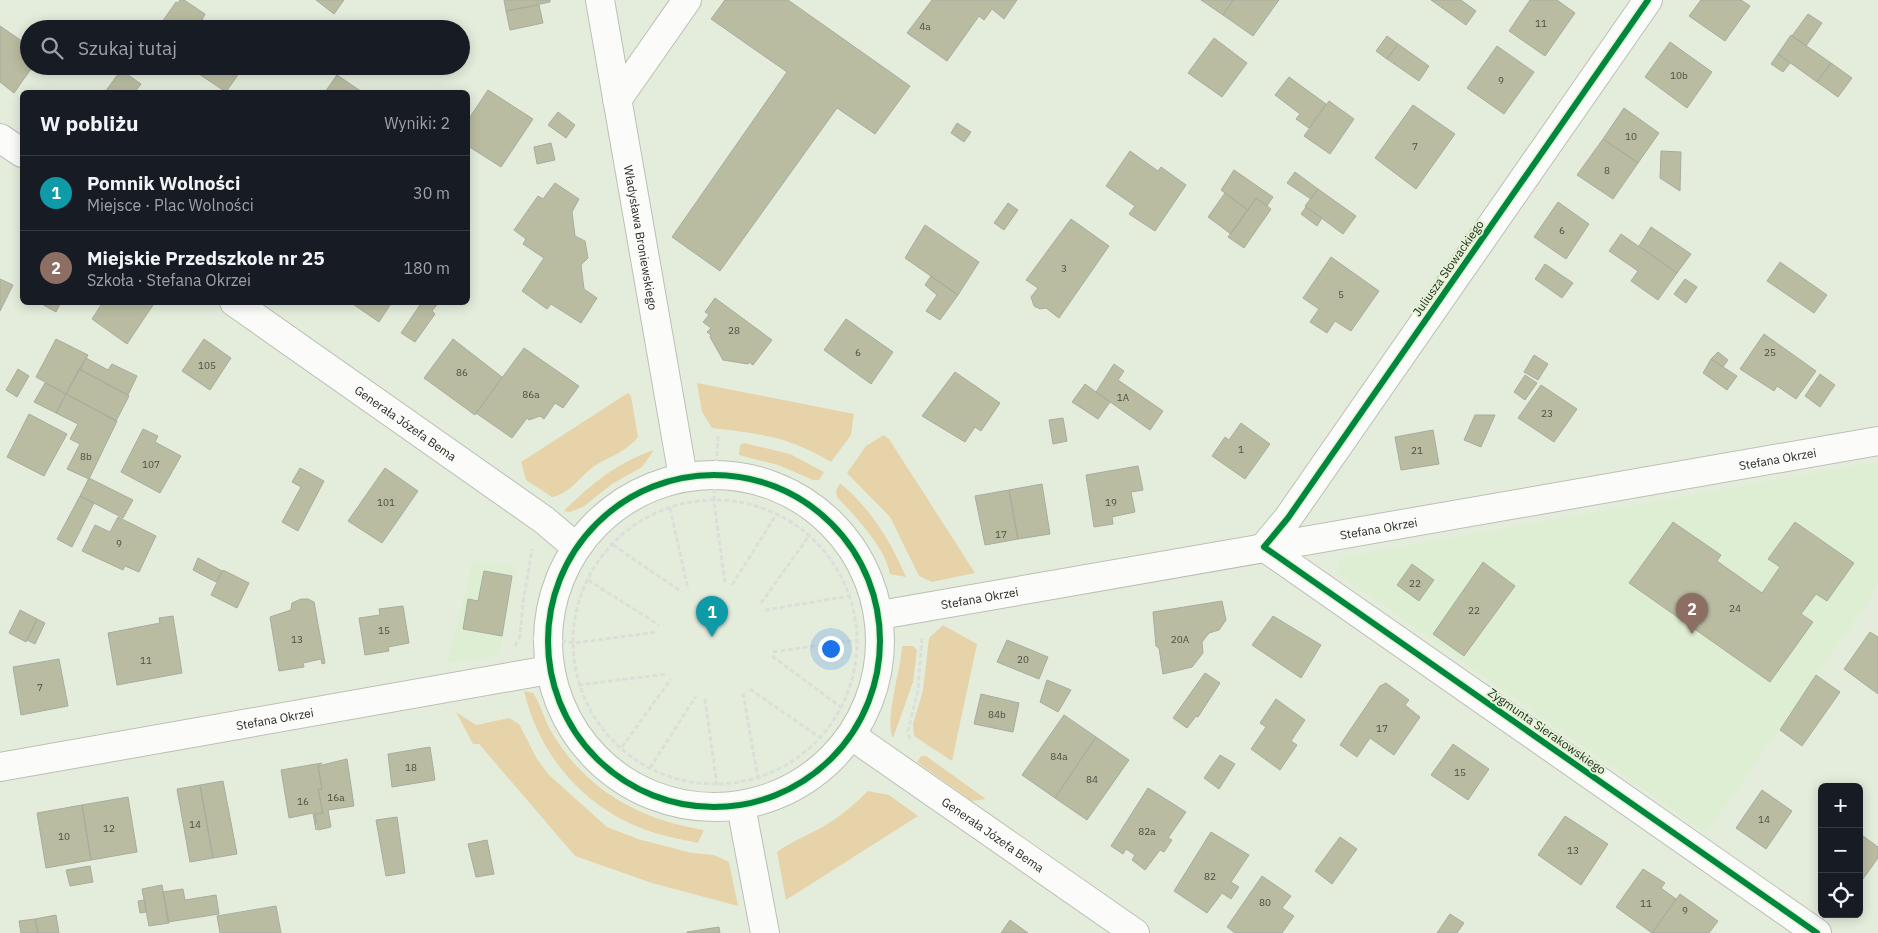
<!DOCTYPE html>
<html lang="pl">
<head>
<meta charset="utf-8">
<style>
  body { margin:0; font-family:"IBM Plex Sans",sans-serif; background:#242831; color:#f1f3f6 }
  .controls { position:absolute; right:15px; bottom:15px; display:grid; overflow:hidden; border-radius:8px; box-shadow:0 2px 12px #0003 }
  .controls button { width:45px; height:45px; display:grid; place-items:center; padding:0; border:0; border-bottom:1px solid #363941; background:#171b24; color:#f1f3f6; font:25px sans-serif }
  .you { position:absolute; left:830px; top:648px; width:18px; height:18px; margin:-12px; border:4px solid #fff; border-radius:50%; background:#1a73e8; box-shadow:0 0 0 8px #1a73e833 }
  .badge { display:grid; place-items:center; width:32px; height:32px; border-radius:50%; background:#687062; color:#fff; font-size:16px; font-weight:700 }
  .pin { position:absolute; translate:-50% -41px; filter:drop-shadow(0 1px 2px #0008) }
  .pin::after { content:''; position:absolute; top:26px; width:18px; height:15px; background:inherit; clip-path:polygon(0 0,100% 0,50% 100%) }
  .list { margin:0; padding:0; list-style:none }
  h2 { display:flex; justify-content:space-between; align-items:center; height:65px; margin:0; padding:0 20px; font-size:21px }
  h2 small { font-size:16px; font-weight:400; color:#9ea1a6 }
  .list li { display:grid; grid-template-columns:32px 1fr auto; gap:15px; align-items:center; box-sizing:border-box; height:75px; padding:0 20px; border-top:1px solid #363941 }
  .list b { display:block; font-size:19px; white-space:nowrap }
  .list p { margin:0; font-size:16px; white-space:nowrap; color:#9ea1a6 }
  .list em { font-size:16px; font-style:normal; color:#9ea1a6 }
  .icon { flex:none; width:28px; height:28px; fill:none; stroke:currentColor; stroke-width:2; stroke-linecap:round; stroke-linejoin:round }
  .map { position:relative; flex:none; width:1878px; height:933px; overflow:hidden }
  .search { position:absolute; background:#171b24; box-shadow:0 2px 12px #0003; left:20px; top:20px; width:450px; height:55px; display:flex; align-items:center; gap:12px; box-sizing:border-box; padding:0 18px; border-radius:28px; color:#9ea1a6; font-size:19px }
  .panel { position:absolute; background:#171b24; box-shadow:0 2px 12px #0003; left:20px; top:90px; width:450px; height:215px; border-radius:8px }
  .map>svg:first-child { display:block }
</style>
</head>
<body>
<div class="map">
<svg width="1878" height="933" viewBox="0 0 1878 933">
  <rect width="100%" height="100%" fill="#e4eddc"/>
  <path fill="#deeed2" d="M1874 462 1878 465V587L1706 833 1336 572 1340 558Z
    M473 561 516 567 502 644 495 656 447 663Z"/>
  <path fill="#e6d3a9" d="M697 383 849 413 854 414 851 435 831 462C787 436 762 434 712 428L702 412Z
    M628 393 631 396 638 437C627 451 611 456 596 465 581 475 570 494 552 497L526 480 521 462Z
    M884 435 889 439 975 573 932 582 919 576 890 517 847 473 866 446Z
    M744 443 790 454 824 472 819 480H813L778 465 739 455 740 445Z
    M654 450 642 467 612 484 583 507 570 512 564 511C591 484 618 462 654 450Z
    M840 483C871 509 890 540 906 577L890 574C885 547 855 516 837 497L836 491Z
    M943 625 977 644 952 761 914 736 913 724 923 690 929 638Z
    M902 646H913L917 650 913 682 893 738C884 720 901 670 902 646Z
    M524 691 533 693C541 705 544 719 551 731 584 789 640 820 704 830L698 843C681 839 662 836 646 830 583 807 539 755 524 691Z
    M456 712 476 725 509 718 519 724 537 759 548 774 607 827 638 839 692 853 714 855 729 862 738 906 652 883 575 856 479 744H473Z
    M921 756H926L986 799 972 801 917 762Z
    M868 791 889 795 918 816 786 900 777 852C793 840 812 834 829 823 843 814 856 803 868 791Z"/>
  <path fill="#babca1" stroke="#a8ac9e" d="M180 0H184L205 14 202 20 213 27 212 29H157L176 2 178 3Z
    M316 0H344L334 14Z
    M504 0H550V2L506 11Z
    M725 0H788L910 86 875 134 837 108 720 271 672 237 787 72 711 19Z
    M932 0H1017L1004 19 992 9 984 20 979 16 947 61 907 33Z
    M1201 0H1233L1223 15Z
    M1233 0H1279L1253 36 1223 15Z
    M1431 0H1461L1476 11 1466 25Z
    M1530 0H1557L1575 13 1545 56 1509 31Z
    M1701 0H1741L1750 6 1725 41 1689 16Z
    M539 5 543 23 510 30 506 11Z
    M1808 14 1822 23 1806 46 1792 36Z
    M0 26 29 46V66H33L14 93 0 82Z
    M1791 35 1831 63 1817 82 1778 54Z
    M1387 36 1398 44 1387 59 1376 51Z
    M1214 38 1247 63 1222 97 1188 73Z
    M1670 42 1712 72 1687 108 1645 77Z
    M1398 44 1429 66 1419 81 1387 59Z
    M1497 46 1534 72 1504 114 1467 88Z
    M1778 54 1790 63 1783 72 1771 64Z
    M1831 63 1852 78 1838 97 1817 82Z
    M187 66H244L226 92Z
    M121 70 141 84 135 92H105Z
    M337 75 362 92H325Z
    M1289 77 1326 104 1309 128 1296 119 1300 114 1275 95Z
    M488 90 533 119 501 167 468 146V120Z
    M1329 101 1354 119 1330 154 1304 136Z
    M1413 105 1455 134 1416 189 1375 158Z
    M1624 108 1659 133 1638 163 1603 139Z
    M558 112 575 125 566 138 548 125Z
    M957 123 971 132 964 142 951 133Z
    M1603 139 1638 163 1613 199 1577 175Z
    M551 143 555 160 537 164 534 147Z
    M1130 151 1158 171 1161 167 1186 185 1155 231 1129 214 1135 206 1106 186Z
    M1661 151 1681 152 1680 191 1660 178Z
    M1234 170 1273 197 1267 206 1256 198 1248 210 1221 190Z
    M1295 172 1318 189 1311 199 1287 183Z
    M555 183 579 199 572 212 575 236 585 241 588 258 581 265 584 289 597 298 581 323 551 304 547 309 522 291 544 258 523 244 526 239 514 230 538 196 543 199Z
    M1318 189 1356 216 1343 234 1305 206Z
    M1225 193 1248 210 1231 234 1208 217Z
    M1256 198 1271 209 1244 248 1228 237Z
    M1558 202 1589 224 1566 259 1534 237Z
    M1008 203 1018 210 1004 230 994 223Z
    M1306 207 1322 218 1317 226 1301 214Z
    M1071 219 1109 246 1059 318 1046 308 1040 309 1034 306 1031 297 1038 288 1026 280Z
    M925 225 979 262 958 295 905 258Z
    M1651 227 1691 254 1677 273 1639 246Z
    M1621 234 1677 273 1658 300 1631 281 1638 271 1609 251Z
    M1331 257 1379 291 1351 331 1335 321 1327 333 1310 322 1319 309 1303 298Z
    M1780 262 1827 295 1814 313 1767 281Z
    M1545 264 1573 283 1562 298 1535 279Z
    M931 276 958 295 940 320 926 311 937 295 925 285Z
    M0 279 13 285 0 311Z
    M1685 279 1697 287 1686 303 1674 294Z
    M715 298 772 340 753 365 749 362 748 364 723 360 710 337 711 335 707 332 711 328 703 322 709 315 705 312Z
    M38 302H61L56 312Z
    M103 302H150L153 305 127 344 92 319Z
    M350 302H392L379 322Z
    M422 302H439L432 311 435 314 415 342 401 333Z
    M846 319 893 352 871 384 824 350Z
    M1764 334 1816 371 1796 399 1777 386 1774 391 1740 369Z
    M56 339 88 355 66 394 36 377Z
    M204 339 231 358 210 390 182 371Z
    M453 339 502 377 475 415 424 378Z
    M524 348 579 386 563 408 555 403 544 419 540 416 529 420 527 418 512 438 476 413Z
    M1718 352 1728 360 1723 367 1711 359Z
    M1534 355 1548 364 1538 380 1524 372Z
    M86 358 108 370 112 364 137 376 128 395 79 369Z
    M1711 359 1737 376 1727 390 1703 373Z
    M1114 364 1124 371 1118 380 1163 411 1150 430 1096 392Z
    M18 369 29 376 17 397 6 390Z
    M79 369 129 396 116 421 66 394Z
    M955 372 1000 403 981 431 975 427 965 442 922 416Z
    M1820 374 1835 385 1820 407 1805 396Z
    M1525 375 1537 383 1525 400 1514 392Z
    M45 383 66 394 56 413 34 402Z
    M1085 384 1110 402 1098 419 1072 402Z
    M1541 385 1577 409 1554 442 1518 418Z
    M66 394 117 421 89 479 67 469 80 444 70 439 78 424 56 413Z
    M29 414 67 434 44 476 7 457Z
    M1475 415H1495L1481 447 1464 440Z
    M1063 418 1067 441 1053 444 1049 420Z
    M1241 423 1270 444 1245 479 1212 456 1225 437 1229 440Z
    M143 429 158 436 155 442 181 456 160 493 121 472Z
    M1433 430 1439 464 1401 470 1395 437Z
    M1138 466 1143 490 1131 492 1135 512 1112 517 1113 524 1094 527 1086 475Z
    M300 468 324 481 298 531 282 522 301 487 292 482Z
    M385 468 418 491 382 543 348 521Z
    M89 478 133 500 123 518 80 496Z
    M1042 484 1050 534 1018 539 1009 490Z
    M1009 490 1018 539 985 545 975 496Z
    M80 496 94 503 72 547 57 539Z
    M118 517 156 536 139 572 125 566 123 570 82 551 95 525 110 532Z
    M1673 522 1721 555 1717 561 1762 593 1780 567 1768 559 1795 522 1854 563 1827 601 1816 594 1801 614 1813 622 1770 682 1629 583Z
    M198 558 222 571 216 582 193 570Z
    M1483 562 1515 586 1464 656 1433 634Z
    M1412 564 1434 580 1419 601 1397 585Z
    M223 570 249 583 237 608 211 595Z
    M484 571 512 576 502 636 463 629 468 599 478 601Z
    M301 599H308L314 602 325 663 322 664 321 659 303 663 304 667 279 671 270 617 291 610 292 603Z
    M1222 601 1226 620 1219 630 1209 633 1202 642 1203 653 1192 667 1163 674 1159 648 1156 646 1153 612Z
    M403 606 409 643 388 647 389 651 365 655 359 618 380 615 379 609Z
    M20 610 37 619 26 642 9 633Z
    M173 616 182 673 117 685 108 633 160 623 159 618Z
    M1273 616 1321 645 1301 678 1252 645Z
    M37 619 45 623 35 644 27 640Z
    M1870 632 1878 637V694L1844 669Z
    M1007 640 1048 657 1039 679 997 662Z
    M59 659 68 706 21 715 13 667Z
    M1205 673 1220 683 1198 717 1196 716 1187 728 1173 718Z
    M1816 675 1840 692 1802 746 1780 730Z
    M1047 680 1071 690 1058 712 1040 702Z
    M1386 683 1409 700 1405 705 1420 717 1394 755 1370 738 1357 757 1340 745 1380 686Z
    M981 694 1019 703 1013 732 974 724Z
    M1276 699 1305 720 1291 741 1297 745 1280 770 1251 749 1266 727 1260 723Z
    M1064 715 1096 737 1055 798 1022 775Z
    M1096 737 1129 760 1087 820 1055 798Z
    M1453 744 1489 769 1468 800 1431 775Z
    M430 747 435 780 392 787 388 754Z
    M1220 755 1235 764 1219 789 1204 778Z
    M347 759 354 806 328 810 331 827 318 830 315 814 323 813 318 789H322L318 766Z
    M322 763 318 766 322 789H318L323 813 315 814 316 830 313 813 289 818 281 770Z
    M223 781 237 854 213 858 200 785Z
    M200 785 213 858 190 862 177 789Z
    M1148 788 1186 812 1168 838 1172 840 1164 852 1160 850 1145 870 1132 860 1135 855 1126 849 1123 854 1111 846Z
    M1762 790 1792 811 1766 849 1736 828Z
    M128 797 137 852 91 860 82 805Z
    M82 805 91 860 46 868 37 813Z
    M1565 816 1608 844 1581 885 1538 855Z
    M397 817 405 873 386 876 376 820Z
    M1211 832 1249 855 1231 882 1239 887 1231 899 1222 893 1207 913 1174 891Z
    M1859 833 1878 847V858L1860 883Z
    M1340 837 1357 849 1332 884 1315 871Z
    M487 840 494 874 476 877 468 844Z
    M90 866 93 882 70 886 66 870Z
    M1643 869 1665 883 1661 888 1676 899 1652 933 1616 907Z
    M1262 876 1291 896 1282 908 1294 916 1282 933H1235L1227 927Z
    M162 885 169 923 149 926 142 889Z
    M183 889 185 900 216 895 219 914 168 922 163 892Z
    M1680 894 1718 921 1709 933H1652Z
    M145 900 146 912 140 913 138 901Z
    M276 906 281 933H220L217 916Z
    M1450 914 1464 923 1457 933H1437Z
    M56 915 59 933H38L35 919Z
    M35 919 38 933H21L19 921Z
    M1010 920 1028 933H1001Z
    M719 927 720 933H687V932Z"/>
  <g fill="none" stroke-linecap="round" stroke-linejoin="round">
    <defs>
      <g id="minor">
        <path id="s1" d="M600 0 683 477"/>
        <path d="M1648 0 1288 518 1264 547 1817 933"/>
        <path d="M617 100 687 0"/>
        <path d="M0 138 22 153"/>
        <path id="s2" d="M234 302 544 520 576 547"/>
        <circle cx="714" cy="641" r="166"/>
        <path id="s3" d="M880 615 1878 441"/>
        <path id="s4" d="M852 736 1135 933"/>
        <path id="s5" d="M0 767 549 670"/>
        <path d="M741 806 765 933"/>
      </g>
    </defs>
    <use href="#minor" stroke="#bac0b4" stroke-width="30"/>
    <path stroke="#dcdfd9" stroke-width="3" stroke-dasharray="5 2.5" stroke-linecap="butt" d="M718 436 714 502 725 583
      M573 642a142 142 0 1 1 284 0a142 142 0 1 1-284 0Z
      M670 508 688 589
      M613 545 682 592
      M588 580 659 625
      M732 585 776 515
      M761 603 809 536
      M765 610 850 596
      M532 638 542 639
      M561 641 574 643 657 632
      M515 646 520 636 523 603 532 549
      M773 652 857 640
      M772 656 842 708
      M578 685 667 674
      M750 689 819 737
      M743 693 758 779
      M705 699 717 785
      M910 739 908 731 918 690 922 637
      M622 747 671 679
      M650 768 696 696"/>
    <use href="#minor" stroke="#fbfcfa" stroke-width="28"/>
    <defs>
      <path id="cycleway" d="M1648 0 1288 518 1264 547 1817 933
        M548 641a166 166 0 1 1 332 0a166 166 0 1 1-332 0Z"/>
    </defs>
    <use href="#cycleway" stroke="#e3f3d6" stroke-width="9"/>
    <use href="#cycleway" stroke="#00873e" stroke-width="6"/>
  </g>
  <g text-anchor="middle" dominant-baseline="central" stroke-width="4" stroke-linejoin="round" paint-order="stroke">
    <g font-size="10" fill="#4b5041">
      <text x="1541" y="23">11</text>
      <text x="925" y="26">4a</text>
      <text x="1679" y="75">10b</text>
      <text x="1501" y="80">9</text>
      <text x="1631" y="136">10</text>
      <text x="1415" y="146">7</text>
      <text x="1607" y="170">8</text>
      <text x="1562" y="230">6</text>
      <text x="1064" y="268">3</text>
      <text x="1341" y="294">5</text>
      <text x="734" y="330">28</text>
      <text x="858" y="352">6</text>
      <text x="1770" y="352">25</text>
      <text x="207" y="365">105</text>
      <text x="462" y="372">86</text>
      <text x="531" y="394">86a</text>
      <text x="1123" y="397">1A</text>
      <text x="1547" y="413">23</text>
      <text x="1241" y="449">1</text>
      <text x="1417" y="450">21</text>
      <text x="86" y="456">8b</text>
      <text x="151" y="464">107</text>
      <text x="386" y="502">101</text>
      <text x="1111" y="502">19</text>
      <text x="1001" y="534">17</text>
      <text x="119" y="543">9</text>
      <text x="1415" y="583">22</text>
      <text x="1735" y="608">24</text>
      <text x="1474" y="610">22</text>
      <text x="384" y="630">15</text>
      <text x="297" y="639">13</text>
      <text x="1180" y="639">20A</text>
      <text x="1023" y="659">20</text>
      <text x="146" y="660">11</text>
      <text x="40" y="687">7</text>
      <text x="997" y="714">84b</text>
      <text x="1382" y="728">17</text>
      <text x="1059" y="756">84a</text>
      <text x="411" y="767">18</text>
      <text x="1460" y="772">15</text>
      <text x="1092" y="779">84</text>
      <text x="336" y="797">16a</text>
      <text x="303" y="801">16</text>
      <text x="1764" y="819">14</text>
      <text x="195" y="824">14</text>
      <text x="109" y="828">12</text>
      <text x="1147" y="831">82a</text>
      <text x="64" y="836">10</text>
      <text x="1573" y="850">13</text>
      <text x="1210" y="876">82</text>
      <text x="1265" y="902">80</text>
      <text x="1646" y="903">11</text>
      <text x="1685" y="910">9</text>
    </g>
    <g font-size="12" fill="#262c21" stroke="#e3f3d6">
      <text stroke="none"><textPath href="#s1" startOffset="241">Władysława Broniewskiego</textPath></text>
      <text transform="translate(1448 268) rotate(-55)">Juliusza Słowackiego</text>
      <text stroke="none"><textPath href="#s2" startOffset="210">Generała Józefa Bema</textPath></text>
      <text stroke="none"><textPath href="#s3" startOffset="911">Stefana Okrzei</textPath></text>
      <text stroke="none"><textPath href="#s3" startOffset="506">Stefana Okrzei</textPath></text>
      <text stroke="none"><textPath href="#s3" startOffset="101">Stefana Okrzei</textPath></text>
      <text stroke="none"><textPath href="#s5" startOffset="279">Stefana Okrzei</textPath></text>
      <text transform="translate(1547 731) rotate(35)">Zygmunta Sierakowskiego</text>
      <text stroke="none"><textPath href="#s4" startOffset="172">Generała Józefa Bema</textPath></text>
    </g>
  </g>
</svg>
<div class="controls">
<button>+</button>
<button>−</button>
<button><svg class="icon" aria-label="locate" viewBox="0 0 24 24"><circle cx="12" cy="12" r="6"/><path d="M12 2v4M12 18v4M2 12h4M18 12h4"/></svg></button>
</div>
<div class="you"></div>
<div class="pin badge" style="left:712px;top:637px;background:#0f9aa8">1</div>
<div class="pin badge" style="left:1692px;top:634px;background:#8d6e63">2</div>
<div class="search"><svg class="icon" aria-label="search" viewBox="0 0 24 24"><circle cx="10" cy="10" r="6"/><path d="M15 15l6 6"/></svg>Szukaj tutaj</div>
<section class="panel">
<h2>W pobliżu<small>Wyniki: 2</small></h2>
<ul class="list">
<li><span class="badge" style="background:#0f9aa8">1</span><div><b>Pomnik Wolności</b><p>Miejsce · Plac Wolności</p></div><em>30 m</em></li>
<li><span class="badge" style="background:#8d6e63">2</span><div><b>Miejskie Przedszkole nr 25</b><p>Szkoła · Stefana Okrzei</p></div><em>180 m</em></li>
</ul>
</section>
</div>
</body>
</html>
